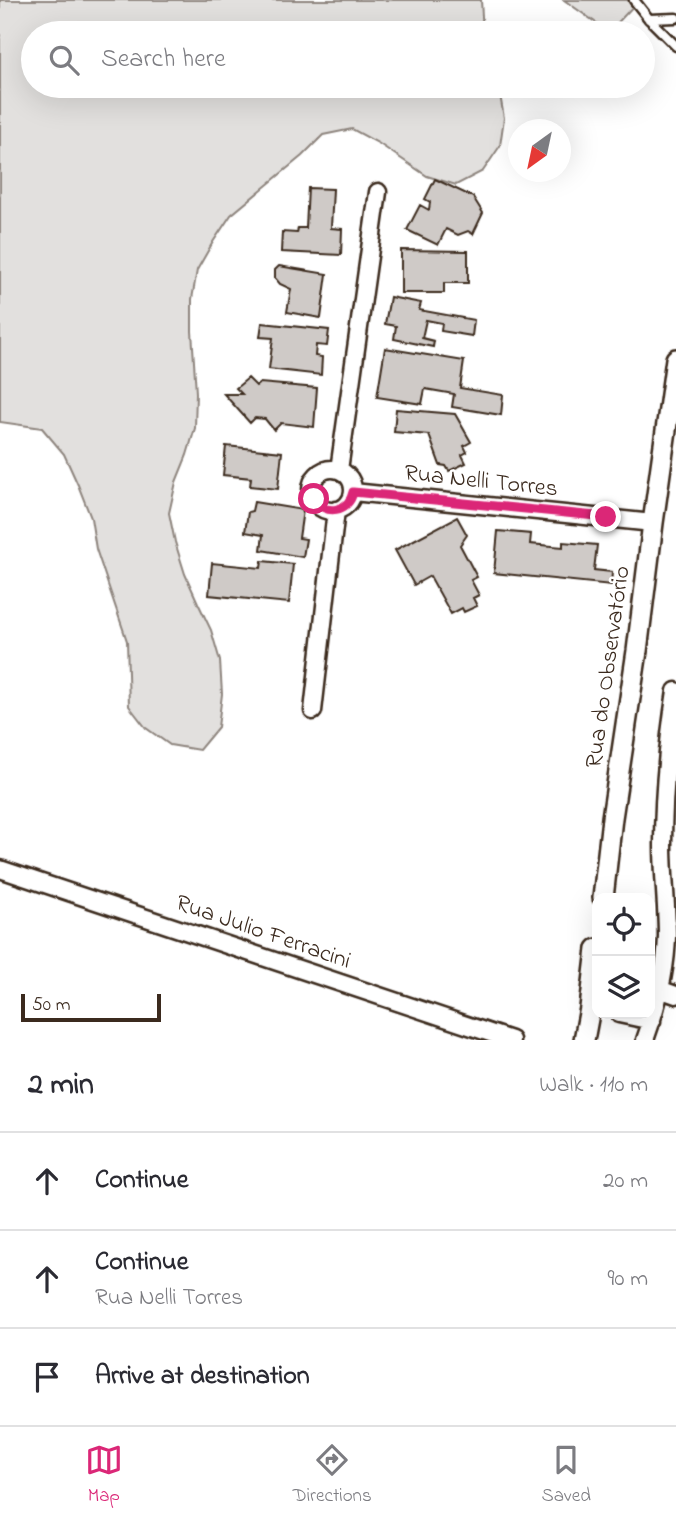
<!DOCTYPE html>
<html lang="en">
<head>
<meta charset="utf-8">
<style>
  body { margin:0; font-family:"Indie Flower",sans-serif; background:#f7f7f7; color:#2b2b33 }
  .controls { position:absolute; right:21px; bottom:21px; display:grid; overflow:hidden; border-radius:14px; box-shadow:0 7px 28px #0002 }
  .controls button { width:63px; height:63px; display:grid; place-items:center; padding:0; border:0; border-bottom:2px solid #e1e1e2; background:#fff; color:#2b2b33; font:35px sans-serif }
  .compass { position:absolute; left:508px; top:119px; width:63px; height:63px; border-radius:50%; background:#fff; box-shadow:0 7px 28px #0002; rotate:213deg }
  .scale { position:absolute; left:21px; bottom:18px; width:140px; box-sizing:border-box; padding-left:7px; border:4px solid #3b2a1e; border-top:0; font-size:19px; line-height:24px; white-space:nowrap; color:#3b2a1e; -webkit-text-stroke:5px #fff; paint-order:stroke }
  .stop { position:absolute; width:21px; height:21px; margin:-16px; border:5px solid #db2777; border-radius:50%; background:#fff }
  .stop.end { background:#db2777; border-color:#fff; box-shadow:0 2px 7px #0008 }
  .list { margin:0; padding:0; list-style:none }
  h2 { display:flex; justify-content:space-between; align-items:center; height:91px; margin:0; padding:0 28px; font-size:30px }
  h2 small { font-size:23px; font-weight:400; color:#7c7c81 }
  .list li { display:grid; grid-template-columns:46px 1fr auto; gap:21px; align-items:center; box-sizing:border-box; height:98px; padding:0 28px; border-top:2px solid #e1e1e2 }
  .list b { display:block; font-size:26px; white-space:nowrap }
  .list p { margin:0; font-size:23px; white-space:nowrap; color:#7c7c81 }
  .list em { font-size:23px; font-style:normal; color:#7c7c81 }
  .icon { flex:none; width:38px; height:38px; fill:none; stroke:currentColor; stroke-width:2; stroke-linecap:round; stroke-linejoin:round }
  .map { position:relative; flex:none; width:676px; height:1040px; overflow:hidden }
  .search { position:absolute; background:#fff; box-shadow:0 7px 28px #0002; left:21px; right:21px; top:21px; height:77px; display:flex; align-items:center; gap:18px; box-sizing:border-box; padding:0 24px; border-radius:38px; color:#7c7c81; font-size:26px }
  .sheet { height:385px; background:#fff }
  nav { display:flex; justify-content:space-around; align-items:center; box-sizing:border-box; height:98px; border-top:2px solid #e1e1e2; background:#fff; font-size:19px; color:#7c7c81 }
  nav a { display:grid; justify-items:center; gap:4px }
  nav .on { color:#db2777 }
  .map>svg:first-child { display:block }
</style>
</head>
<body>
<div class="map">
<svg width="676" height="1040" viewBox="0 0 676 1040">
  <rect width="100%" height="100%" fill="#fff"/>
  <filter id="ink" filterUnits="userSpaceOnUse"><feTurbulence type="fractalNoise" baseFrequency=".0143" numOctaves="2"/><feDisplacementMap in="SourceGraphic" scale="14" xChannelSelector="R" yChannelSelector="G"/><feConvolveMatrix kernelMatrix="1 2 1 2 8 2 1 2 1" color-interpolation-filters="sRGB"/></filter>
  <g filter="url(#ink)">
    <path fill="#e2e0de" stroke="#8e857e" stroke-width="2" d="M0 0H481L483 33H33V86H497L499 89 504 118 500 146 483 171 456 185 427 176 378 143 352 129 323 135 302 156 231 215 213 242 197 270 192 299V331L196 393 195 428 187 455 176 482 169 513 175 542 185 574 198 603 211 630 220 661 222 694 218 727 199 750 170 745 146 728 129 706 127 641 96 549 91 518 78 485 64 454 42 428 0 422Z
      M564 0H639L609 32Z"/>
    <path fill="#cfcac7" stroke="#3b2a1e" stroke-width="2" d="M435 179 473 197 483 213 473 234 468 231 458 235 446 229 438 245 407 230 420 205 429 210 430 202 425 199Z
      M308 188 333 189 331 228 342 229 341 255 281 252 282 232 297 233 298 228H306Z
      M401 250 468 251V283H444V293H401Z
      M279 266 327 274 321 318 287 312 291 289 280 284 275 278V270Z
      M390 297 421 303 419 310 474 320 472 336 441 331 442 323 426 320 422 338 434 341 433 347 394 339 396 326 385 324Z
      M262 323 329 330 327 346 316 345 315 356 322 357 321 375 269 369 273 338 260 337Z
      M385 348 464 361 460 388 503 395 501 415 452 407 454 394 425 389 422 404 377 397Z
      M248 378 256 386 260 383 317 388 314 427 281 423 274 430 265 419 255 418 250 423 224 394H242L236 388Z
      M396 409 455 414 471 442 464 446 467 452 462 455 466 463 449 471 446 466 440 465 429 435 394 432Z
      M226 446 282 452 278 489 250 486 251 478 223 475Z
      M254 502 303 510 299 538 306 539 303 557 261 550 263 535 245 532 248 512 252 511Z
      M457 517 467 535 460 545 477 577 471 580 479 595 473 598 477 606 464 612 462 608 451 614 430 576 414 585 395 550Z
      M498 531 531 534 530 544 563 547V542L597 545 594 570 612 572 611 585 494 573Z
      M262 561 293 564 289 603 209 595 212 563 261 568Z"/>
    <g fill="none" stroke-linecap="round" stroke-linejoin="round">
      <defs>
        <path id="service" d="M634 0 649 19 676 46
          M649 19 676 18"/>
        <path id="minor" d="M311 490a21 21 0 1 1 42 0a21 21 0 1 1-42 0Z
          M339 470 378 192
          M353 492 653 523
          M313 711 336 510
          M0 869 511 1040
          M659 989 676 995
          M619 1014 652 1021
          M645 1040C657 1007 666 971 667 936 667 906 663 875 663 845 663 794 668 742 676 691"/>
        <path id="tertiary" d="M603 898 612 818 637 651 653 523 676 359
          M584 1040 590 1008 597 949"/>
      </defs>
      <use href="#service" stroke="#3b2a1e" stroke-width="13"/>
      <use href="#minor" stroke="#3b2a1e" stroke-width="21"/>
      <use href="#tertiary" stroke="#3b2a1e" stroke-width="24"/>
      <use href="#service" stroke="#fff" stroke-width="8"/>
      <use href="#minor" stroke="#fff" stroke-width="16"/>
      <use href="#tertiary" stroke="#fff" stroke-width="19"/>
    </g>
  </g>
  <g fill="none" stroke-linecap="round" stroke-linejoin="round" filter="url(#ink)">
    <path stroke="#db2777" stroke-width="9" d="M314 499C325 516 349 512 353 492L606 517"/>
  </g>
  <g text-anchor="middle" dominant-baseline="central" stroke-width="5" stroke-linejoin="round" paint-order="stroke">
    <g font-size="24" fill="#3b2a1e" stroke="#fff">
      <text transform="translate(481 482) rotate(6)">Rua Nelli Torres</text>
      <text transform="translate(609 667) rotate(-82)">Rua do Observatório</text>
      <text transform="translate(263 933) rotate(19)">Rua Julio Ferracini</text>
    </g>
  </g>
</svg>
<div class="controls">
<button><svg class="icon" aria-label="locate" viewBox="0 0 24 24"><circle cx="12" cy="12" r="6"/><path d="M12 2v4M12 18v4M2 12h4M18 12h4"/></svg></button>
<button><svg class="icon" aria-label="layers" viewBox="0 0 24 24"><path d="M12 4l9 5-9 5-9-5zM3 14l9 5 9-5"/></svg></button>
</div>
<svg class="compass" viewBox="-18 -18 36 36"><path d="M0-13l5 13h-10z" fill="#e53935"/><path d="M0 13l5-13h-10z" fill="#7c7c81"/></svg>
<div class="scale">50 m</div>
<div class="stop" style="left:314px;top:499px"></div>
<div class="stop end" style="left:606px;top:517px"></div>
<div class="search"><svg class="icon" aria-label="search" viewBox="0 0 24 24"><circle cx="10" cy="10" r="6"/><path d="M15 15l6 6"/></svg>Search here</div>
</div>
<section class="sheet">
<h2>2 min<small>Walk · 110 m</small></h2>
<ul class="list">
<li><svg class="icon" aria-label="ahead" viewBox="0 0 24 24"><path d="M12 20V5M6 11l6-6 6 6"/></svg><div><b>Continue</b></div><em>20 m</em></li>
<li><svg class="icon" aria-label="ahead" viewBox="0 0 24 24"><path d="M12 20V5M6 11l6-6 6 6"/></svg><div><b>Continue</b><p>Rua Nelli Torres</p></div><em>90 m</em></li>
<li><svg class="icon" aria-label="arrive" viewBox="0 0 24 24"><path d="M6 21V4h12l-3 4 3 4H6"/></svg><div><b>Arrive at destination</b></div></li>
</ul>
</section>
<nav>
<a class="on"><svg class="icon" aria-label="map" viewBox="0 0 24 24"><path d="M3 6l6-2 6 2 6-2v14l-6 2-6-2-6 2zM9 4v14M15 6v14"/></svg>Map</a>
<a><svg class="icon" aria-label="directions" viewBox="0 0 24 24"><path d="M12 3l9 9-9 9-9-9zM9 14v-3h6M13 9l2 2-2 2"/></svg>Directions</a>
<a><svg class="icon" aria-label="saved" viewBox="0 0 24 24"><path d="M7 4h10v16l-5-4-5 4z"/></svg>Saved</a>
</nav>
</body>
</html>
